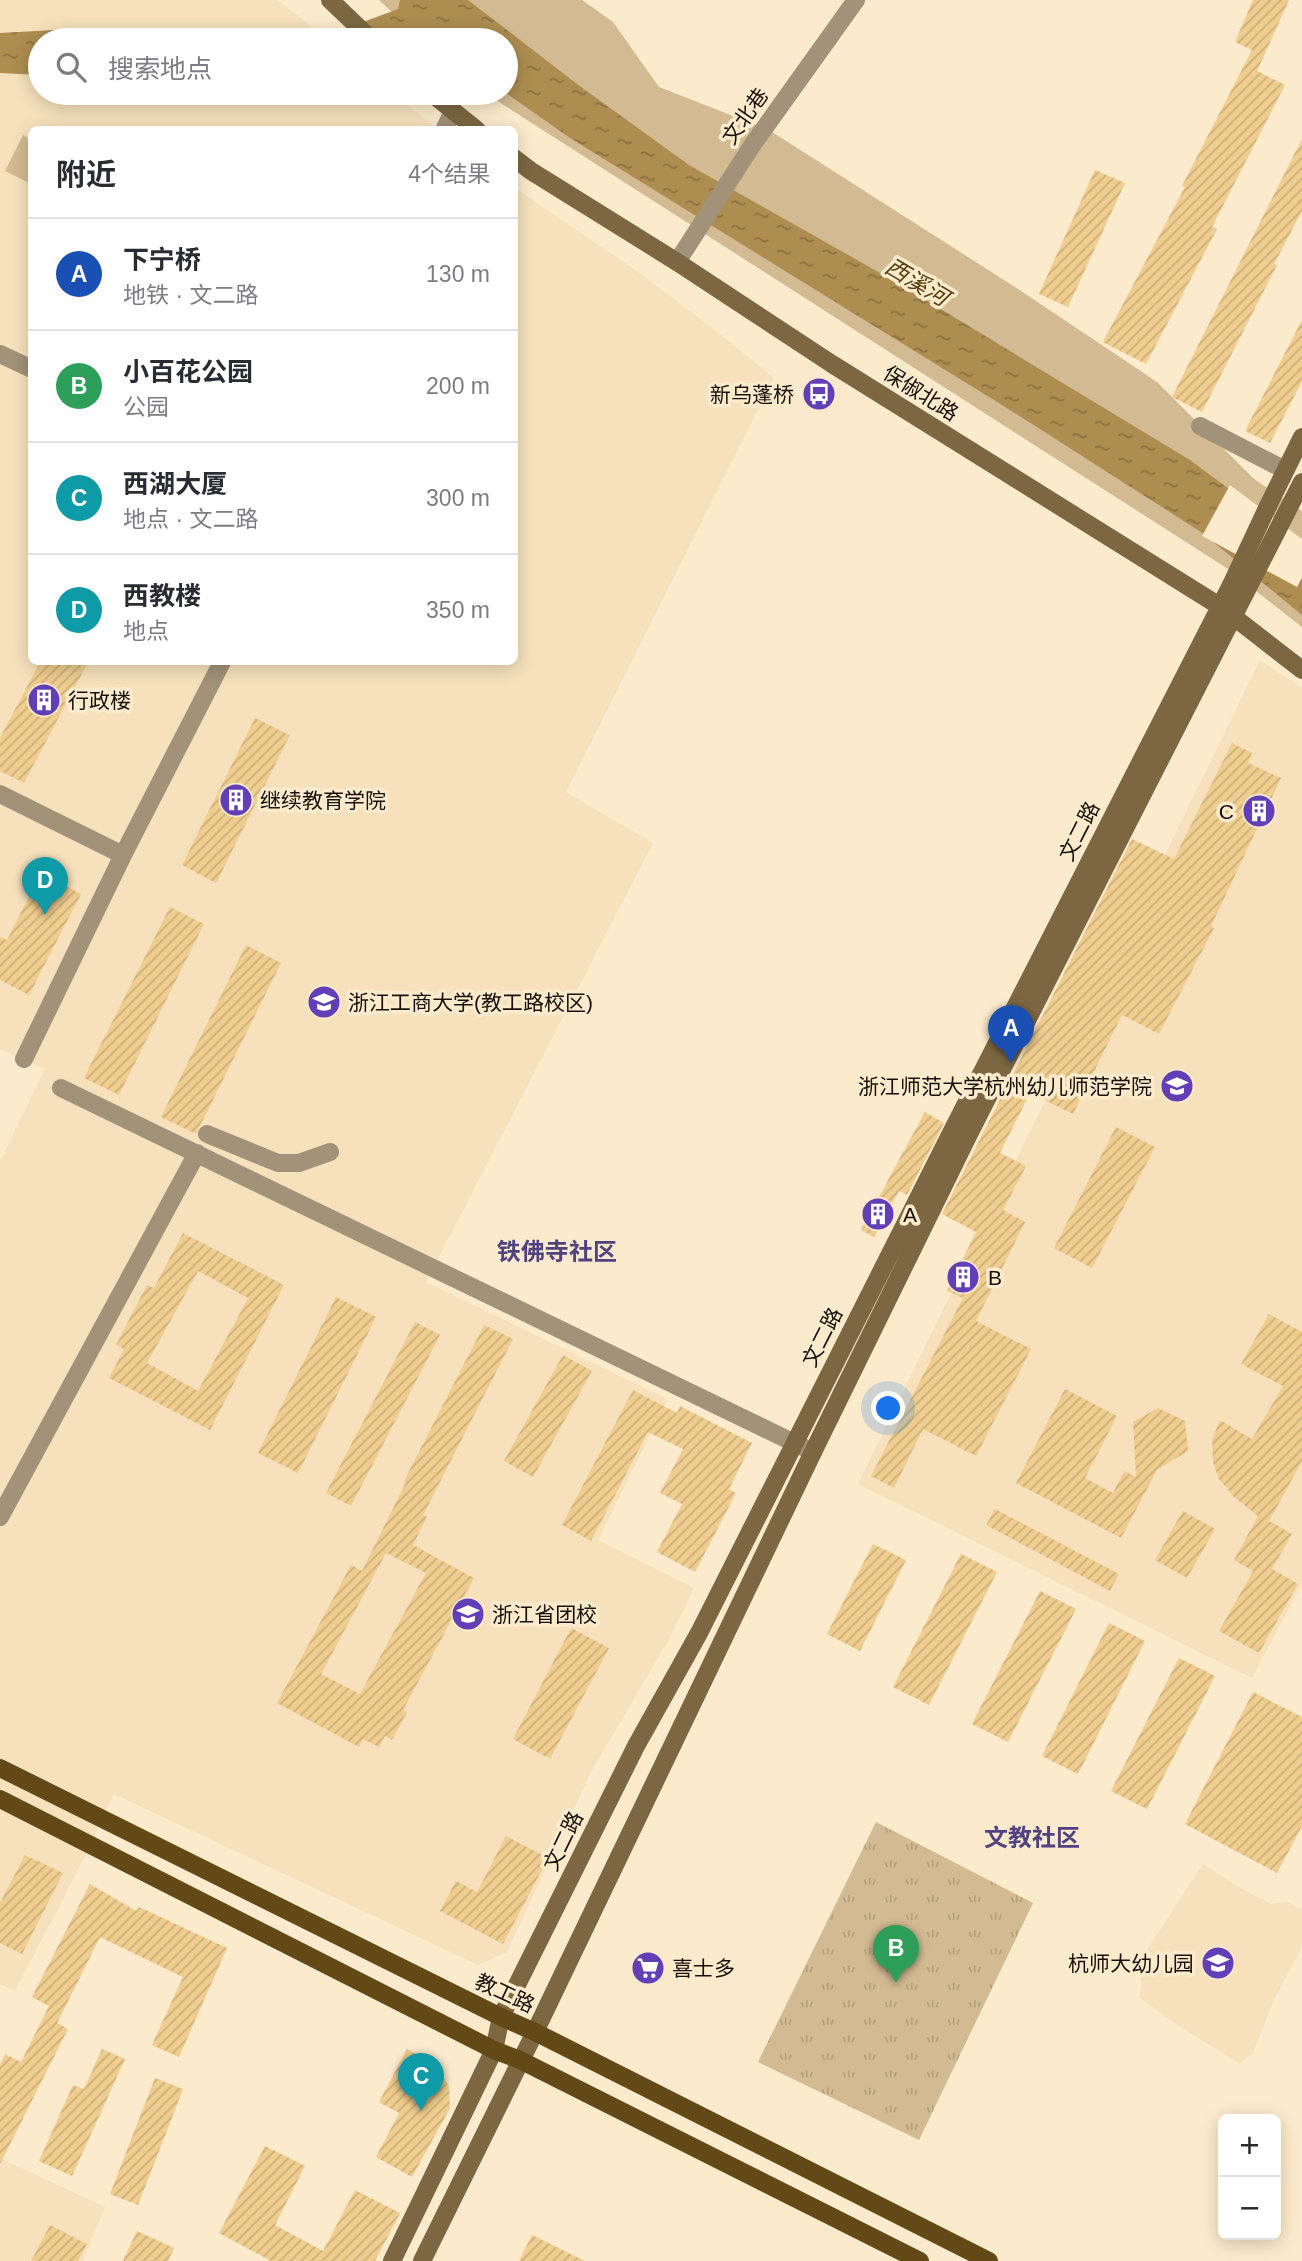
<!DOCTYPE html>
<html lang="zh">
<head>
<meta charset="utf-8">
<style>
  body { margin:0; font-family:Helvetica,"Noto Sans SC",sans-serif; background:#f2f2f3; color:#2b2b33 }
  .controls { position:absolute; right:21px; bottom:21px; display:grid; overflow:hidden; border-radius:10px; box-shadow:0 4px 18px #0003 }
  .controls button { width:63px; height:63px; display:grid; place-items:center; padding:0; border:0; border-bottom:2px solid #e1e1e2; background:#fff; color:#2b2b33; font:35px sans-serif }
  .you { position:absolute; left:889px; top:1409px; width:24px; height:24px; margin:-18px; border:5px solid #fff; border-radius:50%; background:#1a73e8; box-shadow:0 0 0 10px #1a73e833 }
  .badge { display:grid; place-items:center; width:46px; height:46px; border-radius:50%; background:#623eb7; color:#fff; font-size:23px; font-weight:700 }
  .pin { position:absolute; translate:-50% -58px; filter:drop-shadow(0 2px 4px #0008) }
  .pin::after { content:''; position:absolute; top:37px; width:24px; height:21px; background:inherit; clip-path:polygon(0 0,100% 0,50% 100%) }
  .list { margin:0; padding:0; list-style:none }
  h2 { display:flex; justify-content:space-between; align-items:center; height:91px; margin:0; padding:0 28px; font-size:30px }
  h2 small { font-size:23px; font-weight:400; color:#7c7c81 }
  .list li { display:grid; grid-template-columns:46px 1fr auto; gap:21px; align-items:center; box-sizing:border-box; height:112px; padding:0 28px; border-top:2px solid #e1e1e2 }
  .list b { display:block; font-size:26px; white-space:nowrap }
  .list p { margin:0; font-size:23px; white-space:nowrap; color:#7c7c81 }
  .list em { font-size:23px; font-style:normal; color:#7c7c81 }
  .icon { flex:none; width:38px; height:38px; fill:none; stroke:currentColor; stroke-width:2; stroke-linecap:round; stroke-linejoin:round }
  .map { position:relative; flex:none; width:1302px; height:2261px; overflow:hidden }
  .search { position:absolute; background:#fff; box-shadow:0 4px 18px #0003; left:28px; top:28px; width:490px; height:77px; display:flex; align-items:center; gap:18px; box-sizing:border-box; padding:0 24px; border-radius:38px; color:#7c7c81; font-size:26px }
  .panel { position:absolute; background:#fff; box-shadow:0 4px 18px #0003; left:28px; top:126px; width:490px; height:539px; border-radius:10px }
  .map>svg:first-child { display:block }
</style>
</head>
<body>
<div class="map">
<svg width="1302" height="2261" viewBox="0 0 1302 2261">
  <defs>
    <pattern id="park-tufts" width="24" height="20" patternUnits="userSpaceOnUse" patternTransform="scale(1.75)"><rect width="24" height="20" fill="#d2bb92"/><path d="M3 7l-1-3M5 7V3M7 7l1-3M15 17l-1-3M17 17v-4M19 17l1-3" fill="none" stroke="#b4a07c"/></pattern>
    <pattern id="water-ripples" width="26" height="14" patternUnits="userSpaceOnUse" patternTransform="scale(1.75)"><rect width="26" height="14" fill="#ad8d50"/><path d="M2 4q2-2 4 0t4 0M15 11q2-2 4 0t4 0" fill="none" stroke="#8c7240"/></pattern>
    <pattern id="building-hatch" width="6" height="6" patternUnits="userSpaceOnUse" patternTransform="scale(1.75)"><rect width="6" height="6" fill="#efcd8f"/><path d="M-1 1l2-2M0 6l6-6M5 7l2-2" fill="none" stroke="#ccaf7a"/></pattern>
  </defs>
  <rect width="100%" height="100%" fill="#fbeacc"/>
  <path fill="#f6e1bc" d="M0 0H278L328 40H40V93H392L437 129 32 130V662H514L515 188 644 276 715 330 774 378 566 792 653 843 426 1282 668 1399 598 1540 694 1588 668 1641 592 1770 507 1952 478 1965 114 1794 77 1872 15 1991 0 1984V1161L45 1069 0 1049Z
    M1260 660 1302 688V1584L1252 1678 858 1484Z
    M1203 1864 1239 1887 1271 1904 1288 1902 1302 1911V1947L1275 1998 1253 2053 1240 2064 1176 2024 1140 1998 1143 1956Z
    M0 2158 105 2207 83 2261H0Z"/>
  <path fill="#d2bb92" d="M379 0H582L613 22 659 87 769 130 1018 289 1157 382 1254 479 1302 511V627L1225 567 485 93H506V40H422Z
    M23 135 31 140V184L5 171Z"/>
  <path fill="url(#park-tufts)" d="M876 1822 1033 1903 919 2140 758 2062Z"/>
  <path fill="url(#water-ripples)" d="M400 0H468L577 84 689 165 896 282 1190 460 1302 543V615L1201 532 1010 410 570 138 506 93V40H315L398 9Z
    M55 30 115 31 151 40H40V75L0 73V33Z
    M171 93H311C261 111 221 100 171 93Z"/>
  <path fill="#fbeacc" d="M1230 485 1302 539V578L1297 587 1202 536Z"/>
  <path fill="url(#building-hatch)" fill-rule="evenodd" d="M1253 0H1289L1257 71 1285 85 1212 227 1217 229 1146 364 1103 342 1185 187 1182 186 1252 50 1235 42Z
    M1302 139V211L1274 264 1277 265 1202 412 1172 397Z
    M1095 170 1125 183 1068 307 1039 294Z
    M1302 320V381L1270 443 1245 431Z
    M40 662H88L24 783 0 771V738Z
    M255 718 290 735 216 883 182 865Z
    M1232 743 1252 753 1248 763 1281 778 1211 926 1214 928 1159 1034 1122 1015 1073 1114 1030 1093 1000 1153 1026 1166 1003 1210 1025 1222 976 1321 1031 1349 976 1456 923 1429 894 1488 871 1476 963 1298 947 1291 976 1232 942 1214 1132 839 1174 859Z
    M41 873 81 894 29 995 0 980V937L7 940Z
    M170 907 204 924 119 1095 84 1078Z
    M246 945 281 963 196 1134 161 1117Z
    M925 1112 944 1123 907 1195 899 1191 874 1237 861 1230Z
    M1116 1127 1155 1147 1092 1268 1054 1248Z
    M183 1233 284 1285 210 1430 109 1378 124 1349 116 1345 147 1285 154 1288ZM198 1271 248 1298 198 1391 147 1363Z
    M336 1297 376 1317 298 1473 258 1453Z
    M1269 1314 1302 1332V1461L1269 1521 1292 1534 1272 1569 1298 1584 1259 1653 1219 1631 1253 1571 1234 1560 1258 1516 1234 1497 1219 1479 1213 1462 1212 1440 1220 1420 1252 1439 1283 1386 1241 1364Z
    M415 1322 440 1335 351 1506 326 1493Z
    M484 1325 513 1339 423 1515 427 1517 413 1545 474 1578 403 1710 407 1712 392 1740 385 1736 379 1747 363 1739 359 1747 277 1703 351 1565 362 1571 406 1482 404 1481ZM386 1553 426 1573 360 1694 321 1674Z
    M563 1355 592 1371 533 1477 504 1461Z
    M1065 1389 1117 1416 1085 1478 1113 1493 1124 1471 1136 1477 1133 1422 1158 1408 1185 1421 1188 1451 1157 1470 1121 1538 1016 1483Z
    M633 1390 677 1413 680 1406 752 1443 729 1489 736 1493 695 1572 657 1552 682 1504 660 1493 683 1449 648 1432 591 1541 562 1525Z
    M995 1509 1119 1574 1110 1591 986 1525Z
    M1183 1511 1215 1529 1187 1578 1155 1560Z
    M873 1544 906 1560 860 1651 827 1634Z
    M961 1554 997 1572 929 1705 893 1687Z
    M1040 1591 1076 1609 1008 1742 972 1724Z
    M1109 1623 1145 1641 1078 1774 1042 1756Z
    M571 1628 609 1648 550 1759 513 1739Z
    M1179 1658 1215 1676 1147 1809 1111 1791Z
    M1253 1692 1302 1717V1826L1277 1873 1185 1824Z
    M506 1836 548 1858 503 1944 440 1911 456 1881 477 1892Z
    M25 1855 63 1873 22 1954 0 1943V1903Z
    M90 1884 136 1911 139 1907 227 1948 179 2057 152 2045 183 1977 100 1937 57 2023 68 2029 0 2164V2065L5 2054 21 2062 49 2006 32 1997Z
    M102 2049 125 2059 72 2176 39 2161 73 2085 84 2089Z
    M407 2049 434 2064 449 2086 450 2108 412 2177 376 2157 399 2113 379 2102Z
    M155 2078 183 2089 138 2205 110 2194Z
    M265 2146 305 2166 275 2225 323 2251 355 2190 400 2213 375 2261H271L219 2233Z
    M50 2225 87 2244 78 2261H31Z
    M137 2231 174 2248 168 2261H123Z
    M532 2235 585 2261H519Z"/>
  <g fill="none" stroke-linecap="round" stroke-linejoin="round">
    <path stroke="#a19279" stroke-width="18" d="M444 130 453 111
      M677 262 753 144 856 0
      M0 354 32 369
      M0 794 123 855
      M24 1059 123 855 222 662
      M61 1088 813 1452
      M207 1134 278 1163H299L330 1152
      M0 1517 197 1153"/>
    <path stroke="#a19279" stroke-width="18" d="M1200 426 1285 470"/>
    <path stroke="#7c6742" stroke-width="18" d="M330 0 372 40
      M431 93 477 130
      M514 158 531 171 677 262 832 364 1221 607 1302 670
      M1268 506 1302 437
      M392 2261 494 2050 501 2017 636 1746 699 1633 953 1129 1231 585
      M422 2261 535 2032 813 1452 969 1134 1302 482"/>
    <path stroke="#624916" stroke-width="18" d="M0 1768 501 2017 535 2032 989 2261
      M0 1799 494 2050 520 2060 920 2261"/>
    <path stroke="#7c6742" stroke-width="18" d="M1231 585 1268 506"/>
  </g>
  <defs>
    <symbol id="bus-disc" viewBox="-11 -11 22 22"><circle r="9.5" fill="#623eb7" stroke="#fbeacc"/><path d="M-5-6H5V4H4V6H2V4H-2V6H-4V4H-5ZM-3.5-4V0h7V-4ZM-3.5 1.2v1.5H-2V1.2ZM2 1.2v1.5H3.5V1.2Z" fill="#fff"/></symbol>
    <symbol id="building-disc" viewBox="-11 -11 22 22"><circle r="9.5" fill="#623eb7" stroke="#fbeacc"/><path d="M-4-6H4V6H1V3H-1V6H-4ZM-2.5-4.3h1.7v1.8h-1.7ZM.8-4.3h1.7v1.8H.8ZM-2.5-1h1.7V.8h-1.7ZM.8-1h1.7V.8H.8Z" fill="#fff"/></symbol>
    <symbol id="university-disc" viewBox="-11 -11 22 22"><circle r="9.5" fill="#623eb7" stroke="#fbeacc"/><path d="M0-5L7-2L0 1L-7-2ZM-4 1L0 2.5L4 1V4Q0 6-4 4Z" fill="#fff"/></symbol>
    <symbol id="school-disc" viewBox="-11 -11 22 22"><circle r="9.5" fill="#623eb7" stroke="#fbeacc"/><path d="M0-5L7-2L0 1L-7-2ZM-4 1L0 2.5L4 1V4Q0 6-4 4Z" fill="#fff"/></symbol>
    <symbol id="supermarket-disc" viewBox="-11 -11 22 22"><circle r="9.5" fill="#623eb7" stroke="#fbeacc"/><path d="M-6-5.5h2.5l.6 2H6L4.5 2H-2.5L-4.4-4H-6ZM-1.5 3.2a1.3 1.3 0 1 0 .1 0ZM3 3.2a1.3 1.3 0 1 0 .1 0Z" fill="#fff"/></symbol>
  </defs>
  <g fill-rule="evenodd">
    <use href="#bus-disc" x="800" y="375" width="38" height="38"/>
    <use href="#building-disc" x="25" y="681" width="38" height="38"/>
    <use href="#building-disc" x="217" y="781" width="38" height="38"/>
    <use href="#building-disc" x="1240" y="792" width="38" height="38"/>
    <use href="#university-disc" x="305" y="983" width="38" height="38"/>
    <use href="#university-disc" x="1158" y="1067" width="38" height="38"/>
    <use href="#building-disc" x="859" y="1195" width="38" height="38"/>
    <use href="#building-disc" x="944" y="1258" width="38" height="38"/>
    <use href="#school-disc" x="449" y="1595" width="38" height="38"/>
    <use href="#school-disc" x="1199" y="1944" width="38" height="38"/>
    <use href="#supermarket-disc" x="629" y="1949" width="38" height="38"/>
  </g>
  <g text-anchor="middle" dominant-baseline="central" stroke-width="7" stroke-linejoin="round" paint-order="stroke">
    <g font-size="21" fill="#171107" stroke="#fbeacc">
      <text transform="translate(745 116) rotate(-55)">文北巷</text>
      <text transform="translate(921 393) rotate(32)">保俶北路</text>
      <text transform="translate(1079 831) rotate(-63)">文二路</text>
      <text transform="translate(822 1337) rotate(-63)">文二路</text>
      <text transform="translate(563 1841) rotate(-64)">文二路</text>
      <text transform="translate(505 1993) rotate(25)">教工路</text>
    </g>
    <g font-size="21" fill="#171107" stroke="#fbeacc" text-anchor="start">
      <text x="794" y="394" text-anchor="end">新乌蓬桥</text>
      <text x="68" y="700">行政楼</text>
      <text x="260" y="800">继续教育学院</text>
      <text x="1234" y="811" text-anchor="end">C</text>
      <text x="348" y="1002">浙江工商大学(教工路校区)</text>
      <text x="1152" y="1086" text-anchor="end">浙江师范大学杭州幼儿师范学院</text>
      <text x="903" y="1214">A</text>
      <text x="988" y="1277">B</text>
      <text x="492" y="1614">浙江省团校</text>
      <text x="1194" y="1963" text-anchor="end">杭师大幼儿园</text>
      <text x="672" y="1968">喜士多</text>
    </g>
    <g font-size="23" font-style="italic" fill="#563f0e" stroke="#fbeacc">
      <text transform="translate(917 282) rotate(31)">西溪河</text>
    </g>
    <g font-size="24" font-weight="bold" fill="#514381" stroke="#fbeacc">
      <text x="557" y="1251">铁佛寺社区</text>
      <text x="1032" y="1837">文教社区</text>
    </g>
  </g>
</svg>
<div class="controls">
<button>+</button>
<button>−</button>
</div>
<div class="you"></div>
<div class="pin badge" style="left:1011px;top:1063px;background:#1a4fb4">A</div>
<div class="pin badge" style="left:896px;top:1983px;background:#2e9e5b">B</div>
<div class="pin badge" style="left:421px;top:2111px;background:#0f9aa8">C</div>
<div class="pin badge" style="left:45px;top:915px;background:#0f9aa8">D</div>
<div class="search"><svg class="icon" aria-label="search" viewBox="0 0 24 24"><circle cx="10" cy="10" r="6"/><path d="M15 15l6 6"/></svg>搜索地点</div>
<section class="panel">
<h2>附近<small>4个结果</small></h2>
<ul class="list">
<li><span class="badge" style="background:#1a4fb4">A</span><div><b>下宁桥</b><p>地铁 · 文二路</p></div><em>130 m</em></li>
<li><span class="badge" style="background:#2e9e5b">B</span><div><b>小百花公园</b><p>公园</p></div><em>200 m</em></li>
<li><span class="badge" style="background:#0f9aa8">C</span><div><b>西湖大厦</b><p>地点 · 文二路</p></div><em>300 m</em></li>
<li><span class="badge" style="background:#0f9aa8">D</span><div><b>西教楼</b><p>地点</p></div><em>350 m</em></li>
</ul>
</section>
</div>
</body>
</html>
